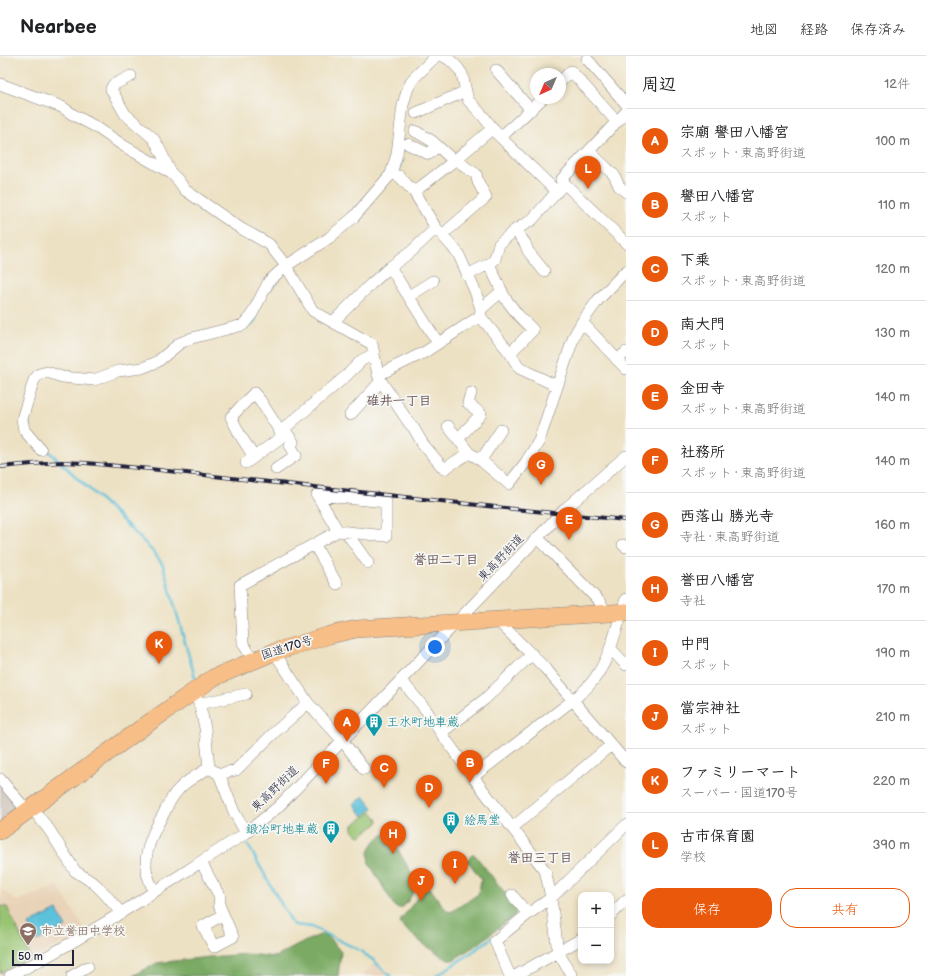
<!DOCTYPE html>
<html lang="ja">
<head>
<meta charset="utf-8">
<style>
  body { margin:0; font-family:"Balsamiq Sans","Klee One",sans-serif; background:#f2f2f2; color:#202124 }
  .controls { position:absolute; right:12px; bottom:12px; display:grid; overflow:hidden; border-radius:8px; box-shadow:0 2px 6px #0003 }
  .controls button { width:36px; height:36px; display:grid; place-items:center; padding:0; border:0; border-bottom:1px solid #e0e0e0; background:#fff; color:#202124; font:20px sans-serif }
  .compass { position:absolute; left:530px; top:12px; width:36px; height:36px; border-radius:50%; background:#fff; box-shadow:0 2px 6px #0003; rotate:224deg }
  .scale { position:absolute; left:12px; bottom:10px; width:62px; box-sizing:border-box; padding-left:4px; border:2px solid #22223b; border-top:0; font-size:11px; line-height:14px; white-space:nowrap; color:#22223b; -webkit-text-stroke:3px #f6f6f2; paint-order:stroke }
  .you { position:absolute; left:435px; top:591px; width:14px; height:14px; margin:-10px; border:3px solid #fff; border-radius:50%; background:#1a73e8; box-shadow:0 0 0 6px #1a73e833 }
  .badge { display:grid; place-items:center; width:26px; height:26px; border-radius:50%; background:#ea580c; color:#fff; font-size:13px; font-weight:700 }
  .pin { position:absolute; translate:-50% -33px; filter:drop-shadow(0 1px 2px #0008) }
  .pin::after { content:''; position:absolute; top:21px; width:14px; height:12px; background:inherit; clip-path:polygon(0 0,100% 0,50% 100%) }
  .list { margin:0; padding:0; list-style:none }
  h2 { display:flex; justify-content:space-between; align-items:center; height:52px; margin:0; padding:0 16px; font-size:17px }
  h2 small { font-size:13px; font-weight:400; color:#757577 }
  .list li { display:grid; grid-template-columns:26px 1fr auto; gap:12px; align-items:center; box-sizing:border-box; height:64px; padding:0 16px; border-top:1px solid #e0e0e0 }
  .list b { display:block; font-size:15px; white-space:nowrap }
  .list p { margin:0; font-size:13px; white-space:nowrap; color:#757577 }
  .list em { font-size:13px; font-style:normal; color:#757577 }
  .actions { display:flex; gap:8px; padding:12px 16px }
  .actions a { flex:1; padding:9px 0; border:1px solid #ea580c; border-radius:16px; text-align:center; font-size:14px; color:#ea580c }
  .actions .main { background:#ea580c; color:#fff }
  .map { position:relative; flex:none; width:626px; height:920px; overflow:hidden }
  header { display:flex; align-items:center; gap:24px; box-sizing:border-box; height:56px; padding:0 20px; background:#fff; border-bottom:1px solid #e0e0e0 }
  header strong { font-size:19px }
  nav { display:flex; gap:22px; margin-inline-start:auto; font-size:14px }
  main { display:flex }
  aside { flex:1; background:#fff }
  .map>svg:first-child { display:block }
</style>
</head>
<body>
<header>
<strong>Nearbee</strong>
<nav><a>地図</a><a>経路</a><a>保存済み</a></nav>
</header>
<main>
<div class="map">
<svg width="626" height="920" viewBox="0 0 626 920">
  <rect width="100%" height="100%" fill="#f6f6f2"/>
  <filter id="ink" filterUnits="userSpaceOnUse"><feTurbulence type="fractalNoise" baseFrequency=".025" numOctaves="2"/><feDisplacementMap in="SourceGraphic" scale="8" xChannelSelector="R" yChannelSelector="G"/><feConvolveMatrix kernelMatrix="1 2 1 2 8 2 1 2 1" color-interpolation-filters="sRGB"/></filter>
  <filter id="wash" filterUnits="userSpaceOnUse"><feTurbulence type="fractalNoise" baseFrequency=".012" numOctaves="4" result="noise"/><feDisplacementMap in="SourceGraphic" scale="16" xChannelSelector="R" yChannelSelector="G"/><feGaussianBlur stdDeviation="0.9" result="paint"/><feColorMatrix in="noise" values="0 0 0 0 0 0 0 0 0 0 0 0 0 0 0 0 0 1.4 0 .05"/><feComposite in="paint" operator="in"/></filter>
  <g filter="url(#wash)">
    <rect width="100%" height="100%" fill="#ede1c3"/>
    <path fill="#e9d3b8" d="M58 830 85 874 28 906 0 919V833L17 845Z
      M374 907 388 920H362Z"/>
    <path fill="#ccc2b9" d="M0 728 16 747 17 755 0 766Z"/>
    <path fill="#98c471" stroke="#5d7356" d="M371 756 374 758 378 764V767L360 780C355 778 352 775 353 769Z
      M0 850 7 851 30 900 29 903 0 917Z"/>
    <path fill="#7aaa63" stroke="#4e664f" d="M386 778C393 784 397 791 401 799 406 809 415 819 414 831 414 837 409 843 406 848 402 852 400 853 395 851L369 807C366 796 374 781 386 778Z
      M472 799H475L516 851V855L515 859 478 888 453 904H448L422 887 401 869 400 865 420 838 421 831 420 825 422 823H423L447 855 451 856 477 839 479 836 481 823 468 805V803Z
      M325 877 341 896 338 920H133L157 907 209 901 247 898 275 901 308 884Z"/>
    <path fill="#5cc1da" stroke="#3f728a" d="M364 740 373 752 363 760 354 748Z
      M57 854 66 871 37 885 29 868Z"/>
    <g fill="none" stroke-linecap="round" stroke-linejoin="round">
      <path stroke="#5cc1da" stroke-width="2.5" d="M397 115 400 109V105
        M271 232 279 223
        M249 270 253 267 256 262
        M29 371 28 361 29 358
        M44 391 113 455 144 486 155 498 163 509 196 625
        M244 782 292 867 295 869 312 871 359 894 373 904 390 920
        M436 920 468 899 493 881"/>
    </g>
  </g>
  <g filter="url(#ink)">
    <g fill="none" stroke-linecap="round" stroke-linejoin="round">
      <defs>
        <path id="minor" d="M443 0 450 4 458 12 462 18 468 44 483 60 497 78 557 136
          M587 3 626 48
          M496 14 531 54
          M131 20 113 29 111 33 125 58 153 82 158 90 171 117
          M560 26 571 15 617 66
          M0 28 62 51 72 58 96 71 124 90 171 117 178 124 185 134 240 172 269 188 286 210 313 255 372 288 378 319 425 296 480 260 510 297 519 312 557 330
          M626 56 561 124 626 187
          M416 57 466 35
          M415 75 432 85 454 105
          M501 81 543 42
          M408 88 429 98 437 90
          M589 95 614 119 619 130 626 136
          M391 118 399 120 414 136 436 172 458 197 475 235 481 253 480 260
          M414 136 454 105 493 72
          M449 173 486 141 478 126 476 118 465 111 457 103
          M515 174 525 187 528 195 544 215
          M489 208 505 242 518 259 533 274 510 297
          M390 211 438 287
          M467 219 491 207 495 203 499 188 515 174 532 164 561 131
          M409 240 433 225
          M481 253 502 235
          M333 266 371 228 390 211 412 195 436 172
          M582 266 626 313
          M617 304 626 296
          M378 319 383 328 409 367 413 371 423 388 444 413 469 397
          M350 359 381 325
          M448 370 469 397 478 402 509 428 526 406 539 385 574 280 582 266 598 244 626 215
          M280 376 346 320 362 304 374 298
          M458 383 481 358 468 347 471 337
          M41 394 24 374 22 363 34 324 39 318 47 316 62 321 94 324 118 315 142 312 157 306 180 287 192 282 243 269 252 258 269 225 286 210 329 182 354 161 391 118 397 98 403 49 407 35 412 24 436 0
          M481 404 501 374
          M246 407 283 380 260 344 254 337 231 361 240 379 254 401
          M276 413 296 399 290 389 293 386 284 373
          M346 476 368 507
          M538 482 599 545 607 557
          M314 488 337 528
          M623 489 626 491
          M497 564 545 612 626 706
          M610 592 626 609
          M274 596 308 647 342 684 364 713
          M253 604 243 587 240 529 338 475 386 480V446L317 439 338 475
          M401 624 426 654 441 677 473 721 543 812 546 818 551 842 558 896 572 920
          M194 635 200 650 205 672 209 712
          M199 648 246 638
          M441 677 467 657 485 643 532 598
          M219 718 234 756 246 777
          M473 721 573 644C582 637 591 629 597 619 612 597 617 568 626 543
          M0 723 28 756
          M32 752 50 775 75 815 95 828 105 838 121 857
          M512 772 611 689
          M201 806 220 841 219 849 233 881 214 891 203 870 223 859
          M154 836C151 828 147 821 146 812 145 792 154 774 164 757 168 748 172 740 179 733 187 724 199 718 209 712L219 718 236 714 276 675 308 647
          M512 839 528 858
          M611 859 626 844
          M10 920C92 879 168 826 246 777L278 751 401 624 565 453 626 400
          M72 920 88 911
          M510 920 495 885 528 858 551 842 626 769
          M515 920 581 883"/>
        <path id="highway" d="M0 775 143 671 213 622 274 596 330 579 356 573 626 556"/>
      </defs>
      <use href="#minor" stroke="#88827f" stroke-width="12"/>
      <use href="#highway" stroke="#88827f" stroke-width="18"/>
      <use href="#minor" stroke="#fff" stroke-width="11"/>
      <use href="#highway" stroke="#f7be87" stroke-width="17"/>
      <defs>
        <path id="rail" d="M0 411 32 408 62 406 86 407 150 413 514 453 626 464"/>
      </defs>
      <use href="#rail" stroke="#22223b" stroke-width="4"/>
      <use href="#rail" stroke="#f6f6f2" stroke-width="2.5" stroke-dasharray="8" stroke-linecap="butt"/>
    </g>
  </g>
  <defs>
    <symbol id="building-pin" viewBox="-11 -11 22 30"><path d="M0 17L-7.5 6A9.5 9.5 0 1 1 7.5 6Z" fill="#0f9aa8" stroke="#f6f6f2"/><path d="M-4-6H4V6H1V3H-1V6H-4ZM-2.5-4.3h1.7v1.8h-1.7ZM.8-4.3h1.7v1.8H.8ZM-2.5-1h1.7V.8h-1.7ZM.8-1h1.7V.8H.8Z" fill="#fff"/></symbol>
    <symbol id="school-pin" viewBox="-11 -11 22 30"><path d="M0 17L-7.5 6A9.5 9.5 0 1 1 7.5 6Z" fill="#8d6e63" stroke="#f6f6f2"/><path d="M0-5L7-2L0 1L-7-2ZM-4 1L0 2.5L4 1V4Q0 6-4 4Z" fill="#fff"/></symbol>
  </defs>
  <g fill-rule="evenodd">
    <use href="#building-pin" x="364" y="656" width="20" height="27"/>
    <use href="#building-pin" x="441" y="754" width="20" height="27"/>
    <use href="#building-pin" x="321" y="763" width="20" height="27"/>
    <use href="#school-pin" x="18" y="865" width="20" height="27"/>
  </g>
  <g text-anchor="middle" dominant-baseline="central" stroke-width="3.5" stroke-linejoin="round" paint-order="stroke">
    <g font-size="12" fill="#22223b" stroke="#f6f6f2">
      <text transform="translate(501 502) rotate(-46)">東高野街道</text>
      <text transform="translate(287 592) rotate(-18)">国道170号</text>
      <text transform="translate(275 733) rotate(-44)">東高野街道</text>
    </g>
    <g font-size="12" fill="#0d838f" stroke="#f6f6f2" text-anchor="start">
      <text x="387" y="666">王水町地車蔵</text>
      <text x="464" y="764">絵馬堂</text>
      <text x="318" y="773" text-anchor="end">鍛冶町地車蔵</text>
    </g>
    <g font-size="12" fill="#785e54" stroke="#f6f6f2" text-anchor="start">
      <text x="41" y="875">市立誉田中学校</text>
    </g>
    <g font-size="13" font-weight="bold" fill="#655056" stroke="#f6f6f2">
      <text x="399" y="345">碓井一丁目</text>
      <text x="446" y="504">誉田二丁目</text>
      <text x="540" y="802">誉田三丁目</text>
    </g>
  </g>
</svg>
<div class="controls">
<button>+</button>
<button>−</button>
</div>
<svg class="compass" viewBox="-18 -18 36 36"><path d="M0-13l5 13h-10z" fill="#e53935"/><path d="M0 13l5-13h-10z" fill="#757577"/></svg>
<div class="scale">50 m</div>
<div class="you"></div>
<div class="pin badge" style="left:347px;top:686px">A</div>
<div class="pin badge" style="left:470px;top:727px">B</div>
<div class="pin badge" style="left:384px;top:732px">C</div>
<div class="pin badge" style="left:429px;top:752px">D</div>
<div class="pin badge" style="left:569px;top:484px">E</div>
<div class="pin badge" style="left:326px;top:728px">F</div>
<div class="pin badge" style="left:541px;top:429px">G</div>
<div class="pin badge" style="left:393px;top:798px">H</div>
<div class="pin badge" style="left:455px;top:828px">I</div>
<div class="pin badge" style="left:421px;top:845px">J</div>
<div class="pin badge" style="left:159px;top:608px">K</div>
<div class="pin badge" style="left:588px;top:133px">L</div>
</div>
<aside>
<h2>周辺<small>12件</small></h2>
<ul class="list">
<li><span class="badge">A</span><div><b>宗廟 譽田八幡宮</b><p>スポット · 東高野街道</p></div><em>100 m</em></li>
<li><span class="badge">B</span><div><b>譽田八幡宮</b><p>スポット</p></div><em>110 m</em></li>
<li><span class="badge">C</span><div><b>下乗</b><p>スポット · 東高野街道</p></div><em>120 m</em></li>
<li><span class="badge">D</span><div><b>南大門</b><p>スポット</p></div><em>130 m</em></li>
<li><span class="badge">E</span><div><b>金田寺</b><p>スポット · 東高野街道</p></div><em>140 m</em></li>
<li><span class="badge">F</span><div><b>社務所</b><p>スポット · 東高野街道</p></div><em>140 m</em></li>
<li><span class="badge">G</span><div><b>西落山 勝光寺</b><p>寺社 · 東高野街道</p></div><em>160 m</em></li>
<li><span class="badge">H</span><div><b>誉田八幡宮</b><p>寺社</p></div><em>170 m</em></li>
<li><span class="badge">I</span><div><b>中門</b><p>スポット</p></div><em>190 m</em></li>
<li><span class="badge">J</span><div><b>當宗神社</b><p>スポット</p></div><em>210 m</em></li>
<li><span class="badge">K</span><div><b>ファミリーマート</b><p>スーパー · 国道170号</p></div><em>220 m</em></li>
<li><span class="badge">L</span><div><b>古市保育園</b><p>学校</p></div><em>390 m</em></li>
</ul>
<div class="actions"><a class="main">保存</a><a>共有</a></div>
</aside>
</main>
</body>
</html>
